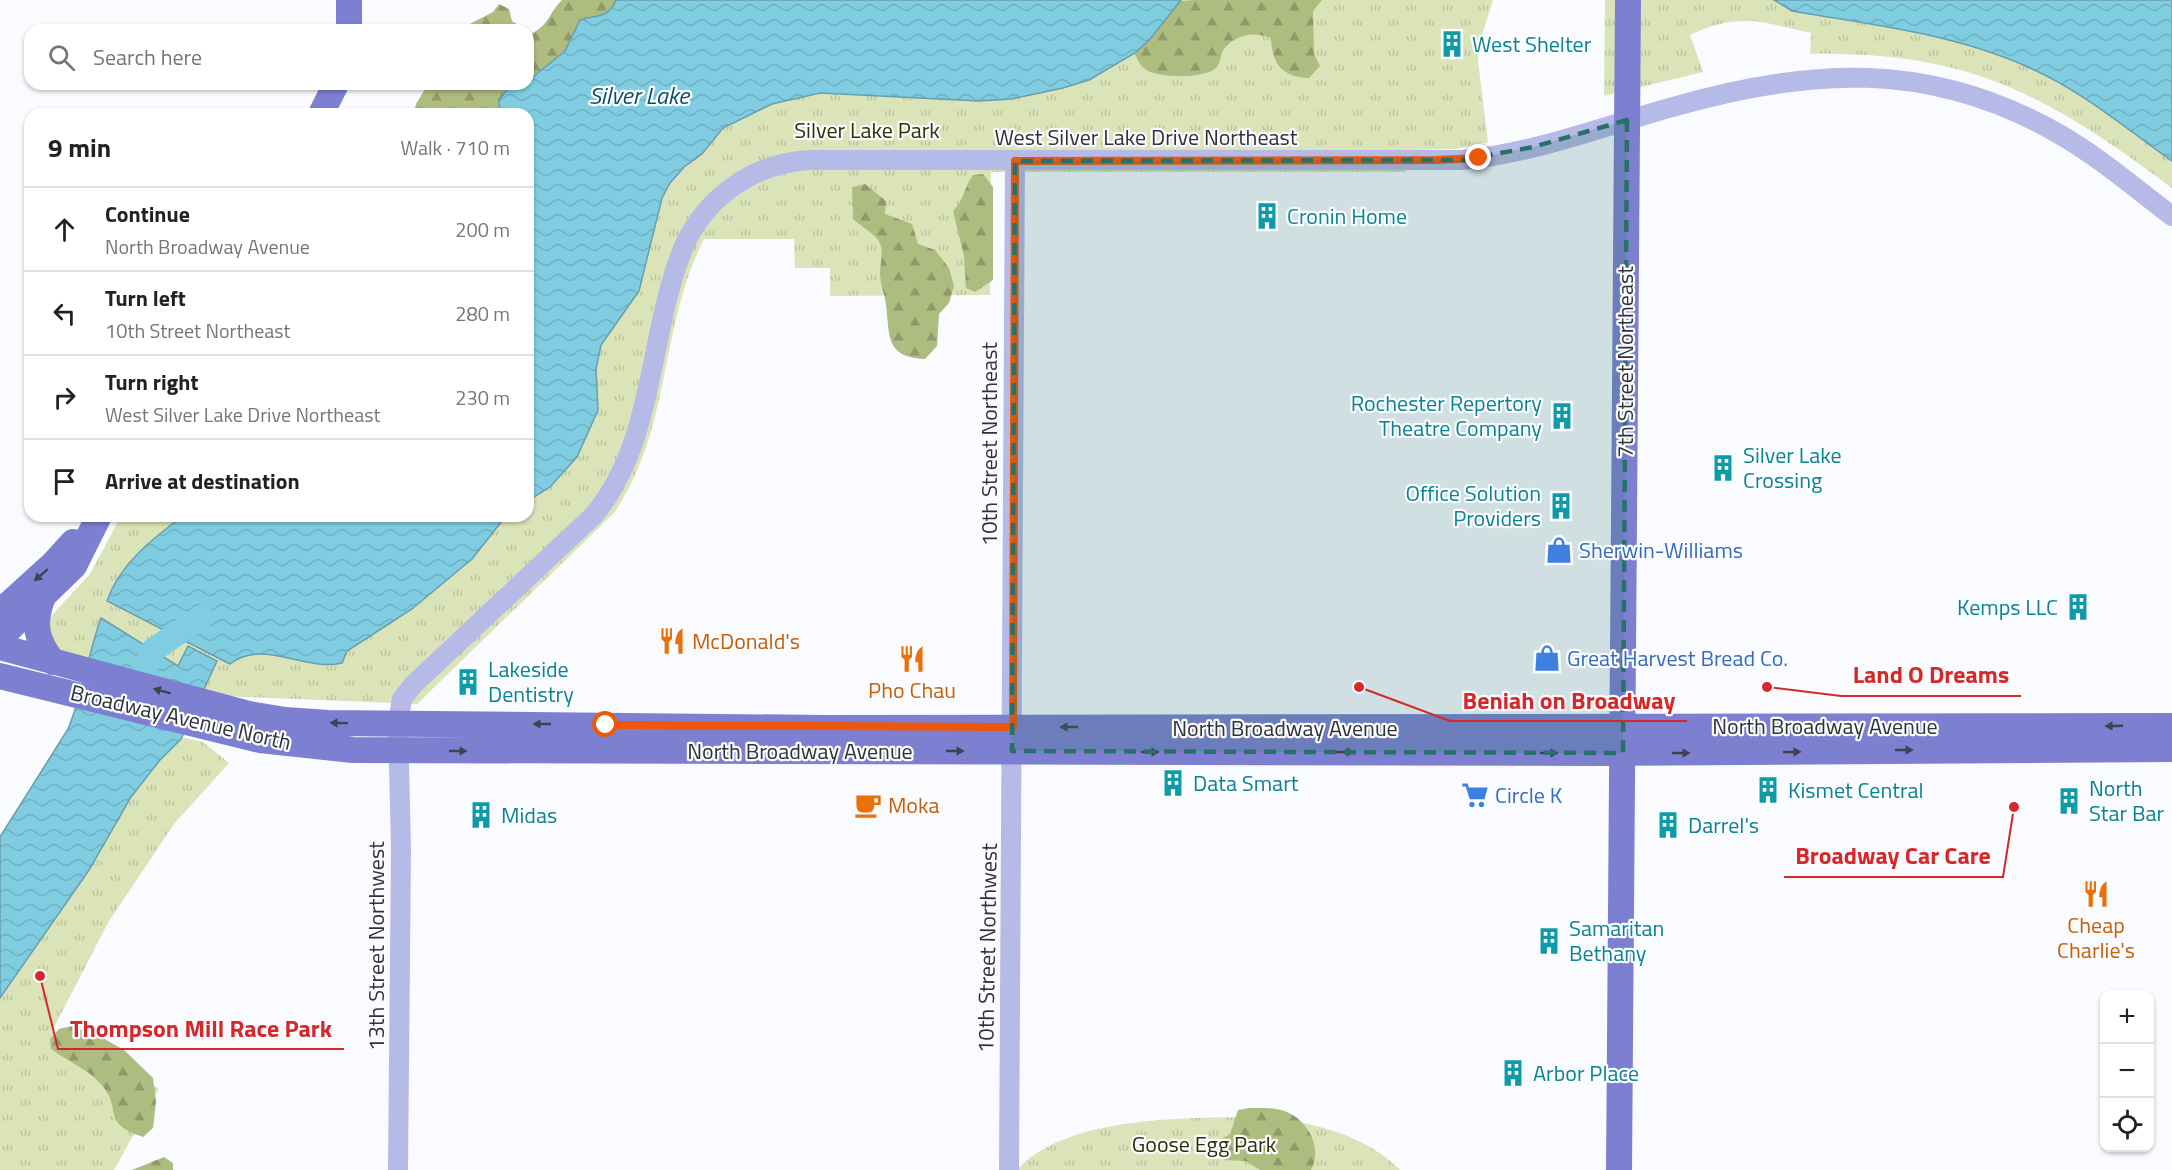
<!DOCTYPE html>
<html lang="en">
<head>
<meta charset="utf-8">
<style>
  body { margin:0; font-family:"Titillium Web",sans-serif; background:#f6f6f6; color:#222 }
  .controls { position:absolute; right:18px; bottom:18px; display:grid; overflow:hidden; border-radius:12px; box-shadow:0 2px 4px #0004 }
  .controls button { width:54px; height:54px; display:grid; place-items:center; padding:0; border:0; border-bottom:2px solid #e0e0e0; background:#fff; color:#222; font:30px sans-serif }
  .stop { position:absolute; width:18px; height:18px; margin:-14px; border:4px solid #ea580c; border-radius:50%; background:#fff }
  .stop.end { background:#ea580c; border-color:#fff; box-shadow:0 2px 6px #0008 }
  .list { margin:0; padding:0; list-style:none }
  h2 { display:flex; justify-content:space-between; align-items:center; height:78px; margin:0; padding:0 24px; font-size:26px }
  h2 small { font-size:20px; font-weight:400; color:#767676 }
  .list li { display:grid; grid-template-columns:39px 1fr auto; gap:18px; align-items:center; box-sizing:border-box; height:84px; padding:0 24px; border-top:2px solid #e0e0e0 }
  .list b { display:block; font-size:22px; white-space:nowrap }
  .list p { margin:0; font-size:20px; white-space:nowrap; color:#767676 }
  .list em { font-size:20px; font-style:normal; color:#767676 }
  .icon { flex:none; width:33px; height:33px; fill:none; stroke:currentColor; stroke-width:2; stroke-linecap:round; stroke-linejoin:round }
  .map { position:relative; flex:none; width:2172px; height:1170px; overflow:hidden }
  .search { position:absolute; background:#fff; box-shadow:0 2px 4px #0004; left:24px; top:24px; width:510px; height:66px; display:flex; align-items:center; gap:15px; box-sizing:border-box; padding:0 21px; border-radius:18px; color:#767676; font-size:22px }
  .panel { position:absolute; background:#fff; box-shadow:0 2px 4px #0004; left:24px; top:108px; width:510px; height:414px; border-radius:18px }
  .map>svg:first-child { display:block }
</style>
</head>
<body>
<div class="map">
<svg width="2172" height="1170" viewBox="0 0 2172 1170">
  <defs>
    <pattern id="grass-tufts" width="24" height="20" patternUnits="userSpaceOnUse" patternTransform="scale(1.5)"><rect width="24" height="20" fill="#dae4b8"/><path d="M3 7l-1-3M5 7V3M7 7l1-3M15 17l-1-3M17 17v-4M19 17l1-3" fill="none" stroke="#bcc49f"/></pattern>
    <pattern id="forest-firs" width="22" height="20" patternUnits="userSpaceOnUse" patternTransform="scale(1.5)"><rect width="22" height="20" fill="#afbc80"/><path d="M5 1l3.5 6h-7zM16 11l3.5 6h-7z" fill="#8f996a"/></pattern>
    <pattern id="water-waves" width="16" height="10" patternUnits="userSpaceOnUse" patternTransform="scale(1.5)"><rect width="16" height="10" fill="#80cde2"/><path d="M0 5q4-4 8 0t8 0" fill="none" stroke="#6fb0c2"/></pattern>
  </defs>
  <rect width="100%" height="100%" fill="#fafbff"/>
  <path fill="url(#grass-tufts)" d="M616 0H1493L1479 45 1478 61 1488 142 1456 149 1406 150V172H991L990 295 830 296V268H795L794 239H704C659 326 672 429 614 513L417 704 221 696 55 652 47 626 52 615 90 574 121 516H528V84Z
    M1605 0H2172V188C2048 95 1969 51 1810 54L1811 33C1762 22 1738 12 1690 35L1703 72 1604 96Z
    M119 723 203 742 229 763 174 824 109 921 52 1031 159 1089 114 1170H0V919Z
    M1256 1117C1308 1121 1362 1132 1400 1170H1017C1067 1115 1187 1118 1256 1117Z"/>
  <path fill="url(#forest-firs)" d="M562 0H638L513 114H414L416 104 428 84H528V32L531 34C550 24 548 14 562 0Z
    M1194 0H1322L1313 11 1314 54 1320 66 1309 78C1282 77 1272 64 1271 38 1254 31 1236 34 1224 49 1220 54 1221 62 1217 67 1206 79 1162 78 1148 71 1139 66 1136 56 1132 48L1169 2Z
    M499 4 509 9 512 21 525 30H458L493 12Z
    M983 174 993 187V280L975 292 966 288 964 256 953 211C964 201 964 187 973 175Z
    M865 184 886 201 885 214 912 224 918 244 935 250 949 268 954 286 949 303 939 314 937 346 925 359C885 357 890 337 886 305 885 294 880 284 880 273 880 262 885 250 878 240 873 233 861 226 853 219L852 187Z
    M71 1026 101 1037 124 1050 153 1078 156 1102 153 1128 143 1137C99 1122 124 1109 100 1083 86 1068 67 1061 51 1049L50 1039 59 1029Z
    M1249 1108C1261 1108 1275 1107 1287 1112 1308 1121 1323 1148 1311 1170H1260L1246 1161 1224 1160 1218 1152 1220 1140 1230 1134 1238 1110Z
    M164 1157 173 1163V1170H132Z"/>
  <path fill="url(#water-waves)" stroke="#689eae" stroke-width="1.5" d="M616 0H1181L1151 38 1135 53 1089 80 1063 88 1011 99 979 101 820 93 772 104 723 128 702 154 684 167 670 183 662 198 639 291 601 345 596 369 598 410 577 457 550 487 528 501V114H500L499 100 512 84H528V81L565 51 580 20C597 15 609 18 616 0Z
    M1774 0H2172V161C2127 129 2082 91 2030 68 1958 35 1881 26 1804 13L1792 11Z
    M183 516H506L472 559 412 609 347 651 342 663C306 672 262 638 230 664L107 601C119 565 153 538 183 516Z
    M101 618 178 666 188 646 217 661 181 739 160 760 131 797 89 870 0 998V837L68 729C83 693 88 654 101 618Z"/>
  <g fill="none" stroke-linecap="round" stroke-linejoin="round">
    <path stroke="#80cde2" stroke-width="24" d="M140 678 153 650 202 617"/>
    <path stroke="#b5bae7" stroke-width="20" d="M398 1170 401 849 398 723 402 699 413 685 594 515C656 440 648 333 684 246 707 196 754 163 810 160H1463C1534 153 1602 127 1669 108 1807 68 1929 59 2059 134 2099 157 2135 188 2172 216
      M1009 1170 1015 161"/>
    <path stroke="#7d80d1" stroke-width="26" d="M349 30V0
      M321 114 336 84
      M42 599C33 625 36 640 53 662
      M0 612 53 564 73 542
      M0 638 74 566 99 516
      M0 647 249 714 285 720 328 723 825 728 2172 726
      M0 676 260 740 353 750 1598 753 2172 749
      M1619 1170 1628 0"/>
  </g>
  <defs><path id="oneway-solid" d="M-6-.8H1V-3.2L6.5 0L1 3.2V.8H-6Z" transform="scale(1.5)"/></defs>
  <g fill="#404254">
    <use href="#oneway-solid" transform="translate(41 575) rotate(139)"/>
    <use href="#oneway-solid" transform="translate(162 691) rotate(-165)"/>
    <use href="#oneway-solid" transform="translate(339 723) rotate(-179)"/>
    <use href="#oneway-solid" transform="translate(542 724) rotate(-180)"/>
    <use href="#oneway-solid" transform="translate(2114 726) rotate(178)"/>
    <use href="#oneway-solid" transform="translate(1069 727) rotate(-180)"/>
    <use href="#oneway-solid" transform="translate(1904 750)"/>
    <use href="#oneway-solid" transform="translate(458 751)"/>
    <use href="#oneway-solid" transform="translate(955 751)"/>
    <use href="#oneway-solid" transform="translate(1150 752)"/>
    <use href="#oneway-solid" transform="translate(1345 752)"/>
    <use href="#oneway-solid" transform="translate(1792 752) rotate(-1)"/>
    <use href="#oneway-solid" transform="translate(1549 753)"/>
    <use href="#oneway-solid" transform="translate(1681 753)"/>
  </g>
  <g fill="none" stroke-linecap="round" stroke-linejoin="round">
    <path stroke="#ea580c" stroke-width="8" d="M606 725 1013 727 1015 161 1437 160 1479 158"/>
  </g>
  <path fill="#28716a" fill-opacity="0.2" stroke="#28716a" stroke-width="4.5" stroke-dasharray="12 8" stroke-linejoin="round" d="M1627 120 1623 753 1012 751 1015 161 1463 160 1533 147Z"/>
  <defs>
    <symbol id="building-bare" viewBox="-9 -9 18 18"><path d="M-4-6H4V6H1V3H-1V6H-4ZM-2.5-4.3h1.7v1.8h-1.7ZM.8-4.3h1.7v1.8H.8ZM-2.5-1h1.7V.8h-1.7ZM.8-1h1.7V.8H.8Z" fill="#0f9aa8" stroke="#fafbff" stroke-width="2.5" paint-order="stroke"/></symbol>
    <symbol id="shop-bare" viewBox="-9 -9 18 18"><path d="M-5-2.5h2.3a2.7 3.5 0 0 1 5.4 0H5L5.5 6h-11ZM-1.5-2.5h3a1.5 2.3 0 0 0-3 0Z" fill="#3f7fe0" stroke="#fafbff" stroke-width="2.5" paint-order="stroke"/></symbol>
    <symbol id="restaurant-bare" viewBox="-9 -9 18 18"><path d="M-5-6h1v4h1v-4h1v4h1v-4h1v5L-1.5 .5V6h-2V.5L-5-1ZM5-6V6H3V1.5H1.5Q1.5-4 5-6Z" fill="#e8710a" stroke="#fafbff" stroke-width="2.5" paint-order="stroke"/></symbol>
    <symbol id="supermarket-bare" viewBox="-9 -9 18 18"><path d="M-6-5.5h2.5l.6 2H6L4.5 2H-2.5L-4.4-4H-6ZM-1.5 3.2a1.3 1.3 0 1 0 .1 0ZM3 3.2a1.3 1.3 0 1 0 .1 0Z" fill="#3f7fe0" stroke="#fafbff" stroke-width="2.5" paint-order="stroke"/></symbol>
    <symbol id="cafe-bare" viewBox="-9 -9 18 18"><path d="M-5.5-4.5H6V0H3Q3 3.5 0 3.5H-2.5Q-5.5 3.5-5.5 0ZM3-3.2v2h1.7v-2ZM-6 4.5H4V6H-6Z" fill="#e8710a" stroke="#fafbff" stroke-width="2.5" paint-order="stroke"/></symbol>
  </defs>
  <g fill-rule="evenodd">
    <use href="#building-bare" x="1433" y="25" width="38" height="38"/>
    <use href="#building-bare" x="1248" y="197" width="38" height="38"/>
    <use href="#building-bare" x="1543" y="397" width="38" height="38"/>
    <use href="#building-bare" x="1704" y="449" width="38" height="38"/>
    <use href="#building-bare" x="1542" y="487" width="38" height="38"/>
    <use href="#shop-bare" x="1540" y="531" width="38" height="38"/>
    <use href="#building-bare" x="2059" y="588" width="38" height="38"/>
    <use href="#restaurant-bare" x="653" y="622" width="38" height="38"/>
    <use href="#shop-bare" x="1528" y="639" width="38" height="38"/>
    <use href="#restaurant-bare" x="893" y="640" width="38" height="38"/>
    <use href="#building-bare" x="449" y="663" width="38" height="38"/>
    <use href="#building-bare" x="1154" y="764" width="38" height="38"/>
    <use href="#building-bare" x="1749" y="771" width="38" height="38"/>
    <use href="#supermarket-bare" x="1456" y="776" width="38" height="38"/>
    <use href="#building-bare" x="2050" y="782" width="38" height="38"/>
    <use href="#cafe-bare" x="849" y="786" width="38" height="38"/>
    <use href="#building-bare" x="462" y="796" width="38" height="38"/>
    <use href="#building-bare" x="1649" y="806" width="38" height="38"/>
    <use href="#restaurant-bare" x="2077" y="875" width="38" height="38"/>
    <use href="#building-bare" x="1530" y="922" width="38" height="38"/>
    <use href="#building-bare" x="1494" y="1054" width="38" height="38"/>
  </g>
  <g text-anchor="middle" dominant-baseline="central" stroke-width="4.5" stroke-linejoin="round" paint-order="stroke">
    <g font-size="22" fill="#0d838f" stroke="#fafbff" text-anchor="start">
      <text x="1472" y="44">West Shelter</text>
      <text x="1287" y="216">Cronin Home</text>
      <text x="1542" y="403" text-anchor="end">Rochester Repertory<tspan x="1542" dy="25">Theatre Company</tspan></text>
      <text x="1743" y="455">Silver Lake<tspan x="1743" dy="25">Crossing</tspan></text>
      <text x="1541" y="493" text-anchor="end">Office Solution<tspan x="1541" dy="25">Providers</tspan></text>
      <text x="2058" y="607" text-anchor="end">Kemps LLC</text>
      <text x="488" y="669">Lakeside<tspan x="488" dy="25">Dentistry</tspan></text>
      <text x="1193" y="783">Data Smart</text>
      <text x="2089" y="788">North<tspan x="2089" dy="25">Star Bar</tspan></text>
      <text x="1788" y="790">Kismet Central</text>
      <text x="501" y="815">Midas</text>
      <text x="1688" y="825">Darrel's</text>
      <text x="1569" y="928">Samaritan<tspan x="1569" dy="25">Bethany</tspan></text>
      <text x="1533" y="1073">Arbor Place</text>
    </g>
    <g font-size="22" fill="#2b3203" stroke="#fafbff">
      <text x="867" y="130">Silver Lake Park</text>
      <text x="1204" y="1144">Goose Egg Park</text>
    </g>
    <g font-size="22" fill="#313235" stroke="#fafbff">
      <text x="1146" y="137">West Silver Lake Drive Northeast</text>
      <text transform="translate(1625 362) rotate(-90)">7th Street Northeast</text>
      <text transform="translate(989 444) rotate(-90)">10th Street Northeast</text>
      <text transform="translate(181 717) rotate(13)">Broadway Avenue North</text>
      <text x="1825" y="726">North Broadway Avenue</text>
      <text x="1285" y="728">North Broadway Avenue</text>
      <text x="800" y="751">North Broadway Avenue</text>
      <text transform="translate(376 946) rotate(-90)">13th Street Northwest</text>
      <text transform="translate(987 948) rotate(-89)">10th Street Northwest</text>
    </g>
    <g font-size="22" fill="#366cbe" stroke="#fafbff" text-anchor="start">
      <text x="1579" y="550">Sherwin-Williams</text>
      <text x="1567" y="658">Great Harvest Bread Co.</text>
      <text x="1495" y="795">Circle K</text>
    </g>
    <g font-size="22" fill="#c56008" stroke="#fafbff" text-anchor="start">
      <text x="692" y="641">McDonald's</text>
      <text x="912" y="690" text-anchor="middle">Pho Chau</text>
      <text x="888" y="805">Moka</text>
      <text x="2096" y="925" text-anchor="middle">Cheap<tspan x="2096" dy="25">Charlie's</tspan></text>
    </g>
    <g font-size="24" font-style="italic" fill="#0c505f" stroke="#fafbff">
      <text x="639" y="95">Silver Lake</text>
    </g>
  </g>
  <path fill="none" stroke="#d62828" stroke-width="2" d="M1767 687L1841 696H2021M1359 687L1450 721H1687M2014 807L2003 877H1784M40 976L58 1049H344"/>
  <g fill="#d62828" stroke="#fafbff" stroke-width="2">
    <circle cx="1767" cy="687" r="6"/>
    <circle cx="1359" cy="687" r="6"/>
    <circle cx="2014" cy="807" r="6"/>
    <circle cx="40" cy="976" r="6"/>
  </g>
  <g font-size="24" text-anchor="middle" font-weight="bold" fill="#d62828" stroke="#fafbff" stroke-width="4.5" stroke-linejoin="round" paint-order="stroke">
    <text x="1931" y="683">Land O Dreams</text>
    <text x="1569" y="709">Beniah on Broadway</text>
    <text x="1893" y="864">Broadway Car Care</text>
    <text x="201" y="1037">Thompson Mill Race Park</text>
  </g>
</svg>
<div class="controls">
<button>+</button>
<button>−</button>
<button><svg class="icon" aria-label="locate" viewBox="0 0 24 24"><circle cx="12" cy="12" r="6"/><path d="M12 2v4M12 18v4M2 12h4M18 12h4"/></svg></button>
</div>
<div class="stop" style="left:606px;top:725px"></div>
<div class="stop end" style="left:1479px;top:158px"></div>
<div class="search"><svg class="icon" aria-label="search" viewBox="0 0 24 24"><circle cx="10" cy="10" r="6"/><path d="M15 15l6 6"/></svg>Search here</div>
<section class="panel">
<h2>9 min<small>Walk · 710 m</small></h2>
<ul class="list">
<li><svg class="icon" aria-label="ahead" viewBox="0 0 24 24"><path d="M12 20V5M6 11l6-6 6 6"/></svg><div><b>Continue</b><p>North Broadway Avenue</p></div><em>200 m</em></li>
<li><svg class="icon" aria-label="left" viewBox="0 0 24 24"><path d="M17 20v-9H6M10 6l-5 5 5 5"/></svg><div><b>Turn left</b><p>10th Street Northeast</p></div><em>280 m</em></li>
<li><svg class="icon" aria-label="right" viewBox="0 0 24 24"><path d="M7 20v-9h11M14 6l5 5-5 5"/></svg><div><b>Turn right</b><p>West Silver Lake Drive Northeast</p></div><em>230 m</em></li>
<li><svg class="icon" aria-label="arrive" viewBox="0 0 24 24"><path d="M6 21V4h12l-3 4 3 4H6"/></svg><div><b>Arrive at destination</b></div></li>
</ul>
</section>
</div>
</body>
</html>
